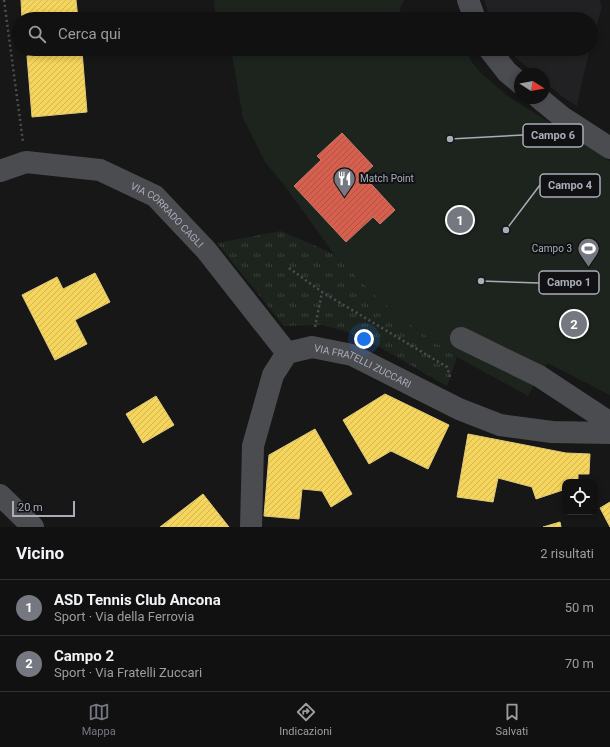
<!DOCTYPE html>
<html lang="it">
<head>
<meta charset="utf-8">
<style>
  body { margin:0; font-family:Roboto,sans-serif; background:#1a1a1a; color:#f1f3f6 }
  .controls { position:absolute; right:12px; bottom:12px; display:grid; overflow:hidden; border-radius:8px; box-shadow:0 2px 6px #0003 }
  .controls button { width:36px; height:36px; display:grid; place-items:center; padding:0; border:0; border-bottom:1px solid #303131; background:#111; color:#f1f3f6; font:20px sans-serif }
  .compass { position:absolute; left:514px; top:68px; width:36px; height:36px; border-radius:50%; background:#111; box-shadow:0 2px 6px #0003; rotate:101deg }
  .scale { position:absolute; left:12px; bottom:10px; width:63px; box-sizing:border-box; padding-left:4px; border:2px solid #a8adb8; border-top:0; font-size:11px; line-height:14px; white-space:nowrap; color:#a8adb8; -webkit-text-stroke:3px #111113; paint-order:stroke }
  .you { position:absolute; left:364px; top:339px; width:14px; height:14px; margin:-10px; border:3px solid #fff; border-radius:50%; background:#1a73e8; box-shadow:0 0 0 6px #1a73e833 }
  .badge { display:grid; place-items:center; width:26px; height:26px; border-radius:50%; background:#757880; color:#fff; font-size:13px; font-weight:700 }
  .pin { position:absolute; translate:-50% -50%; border:2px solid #fff; box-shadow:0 1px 4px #0006 }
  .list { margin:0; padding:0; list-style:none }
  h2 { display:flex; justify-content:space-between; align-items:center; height:52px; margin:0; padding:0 16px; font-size:17px }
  h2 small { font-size:13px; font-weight:400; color:#9c9d9f }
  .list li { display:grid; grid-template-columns:26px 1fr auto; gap:12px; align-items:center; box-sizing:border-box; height:56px; padding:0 16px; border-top:1px solid #303131 }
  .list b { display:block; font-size:15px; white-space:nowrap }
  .list p { margin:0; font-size:13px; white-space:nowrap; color:#9c9d9f }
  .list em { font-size:13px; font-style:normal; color:#9c9d9f }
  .icon { flex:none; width:22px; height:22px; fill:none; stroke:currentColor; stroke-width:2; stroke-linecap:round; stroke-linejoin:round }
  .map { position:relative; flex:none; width:610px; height:527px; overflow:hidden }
  .search { position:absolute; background:#111; box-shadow:0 2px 6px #0003; left:12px; right:12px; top:12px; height:44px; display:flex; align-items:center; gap:10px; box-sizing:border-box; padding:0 14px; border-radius:22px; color:#9c9d9f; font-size:15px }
  .sheet { height:164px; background:#111 }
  nav { display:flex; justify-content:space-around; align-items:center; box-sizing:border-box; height:56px; border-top:1px solid #303131; background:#111; font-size:11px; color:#9c9d9f }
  nav a { display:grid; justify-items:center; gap:2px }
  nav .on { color:#757880 }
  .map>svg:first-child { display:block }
</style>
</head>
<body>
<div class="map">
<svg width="610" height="527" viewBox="0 0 610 527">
  <defs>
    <pattern id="park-tufts" width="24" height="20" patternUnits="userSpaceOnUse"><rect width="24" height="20" fill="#1d241e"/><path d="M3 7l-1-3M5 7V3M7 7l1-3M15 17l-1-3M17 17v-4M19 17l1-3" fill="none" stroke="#3b413d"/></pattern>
    <pattern id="homes-hatch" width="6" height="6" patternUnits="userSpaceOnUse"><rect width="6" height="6" fill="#f6d55c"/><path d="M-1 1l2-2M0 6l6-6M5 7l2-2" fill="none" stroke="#cfb555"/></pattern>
    <pattern id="shops-hatch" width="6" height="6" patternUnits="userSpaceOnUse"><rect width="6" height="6" fill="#d6604d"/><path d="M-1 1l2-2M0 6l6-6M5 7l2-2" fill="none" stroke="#ad5548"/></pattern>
  </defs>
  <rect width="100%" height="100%" fill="#171717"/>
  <path fill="#212123" d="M484 0H599L602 6 591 46V19H491Z
    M506 49H590L581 86 577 106 561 96 544 81V74H535Z"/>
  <path fill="url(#park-tufts)" d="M281 231 334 254 375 295 402 319 457 357 447 386 367 340 345 331 322 325 284 326 217 243Z"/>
  <path fill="#1d241e" d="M214 0H404L399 10 413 19H216Z
    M231 49H465L471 61 480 72 505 94 610 161V395L547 363 528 396 457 357 402 319 375 295 334 254 285 186 265 162 243 118Z"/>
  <path fill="url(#homes-hatch)" stroke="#dfc978" d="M21 0H76L78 19H22Z
    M82 51 87 112 32 117 27 56Z
    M95 273 110 302 75 320 87 344 55 360 22 295 57 277 63 289Z
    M385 394 449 425 428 469 391 451 369 464 343 420Z
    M156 396 174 425 143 443 126 414Z
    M315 429 352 494 331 507 322 491 302 489 299 519 264 516 269 455Z
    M468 434 566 453 590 454 589 474H578V480L565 482V486L562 487 563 490 536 499 532 487 498 478 493 502 457 497Z
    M203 494 229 527H160Z
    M610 502V527L600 508Z
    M560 522 561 527H543Z"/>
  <path fill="url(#shops-hatch)" stroke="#c8776d" d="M342 133 373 166 363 175 395 210 380 224 373 217 346 242 294 186 321 160 317 156Z"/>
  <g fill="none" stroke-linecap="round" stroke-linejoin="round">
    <path stroke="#4d4e52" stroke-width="2.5" stroke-dasharray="2 3" stroke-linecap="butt" d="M4 0 23 142
      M289 268 322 292 447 367 451 380
      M315 327 322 292"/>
    <g stroke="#4b4c50" stroke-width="22">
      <path d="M468 0 475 19"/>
      <path d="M489 49 507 72 520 83"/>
      <path d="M539 98 562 117 610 148"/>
      <path id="s1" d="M0 171 26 162 100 170 155 196 206 250 287 353"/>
      <path d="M461 338 539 376 606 420 610 424"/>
      <path d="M0 495 33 527"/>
      <path id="s2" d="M251 527 253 446 273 375 287 353 312 347 352 355 459 409 500 425 552 432 610 433"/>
    </g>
  </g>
  <defs>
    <symbol id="restaurant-pin" viewBox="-11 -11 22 30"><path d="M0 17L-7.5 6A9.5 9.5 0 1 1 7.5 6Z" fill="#757880" stroke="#111113"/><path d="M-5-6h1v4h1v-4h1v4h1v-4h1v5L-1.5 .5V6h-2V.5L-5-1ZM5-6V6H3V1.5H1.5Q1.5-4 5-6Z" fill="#fff"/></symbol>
    <symbol id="stadium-pin" viewBox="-11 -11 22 30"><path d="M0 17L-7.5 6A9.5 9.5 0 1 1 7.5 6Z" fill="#757880" stroke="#111113"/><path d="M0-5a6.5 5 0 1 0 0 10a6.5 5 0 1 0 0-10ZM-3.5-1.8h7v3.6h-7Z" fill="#fff"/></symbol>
  </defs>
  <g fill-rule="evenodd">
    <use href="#restaurant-pin" x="332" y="166" width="25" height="34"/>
    <use href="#stadium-pin" x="576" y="236" width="25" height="34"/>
  </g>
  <g text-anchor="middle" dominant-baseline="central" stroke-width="4" stroke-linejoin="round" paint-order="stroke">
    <g font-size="10" fill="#a8adb8" stroke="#111113" text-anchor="start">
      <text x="360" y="178">Match Point</text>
      <text x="572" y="248" text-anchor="end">Campo 3</text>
    </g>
    <g font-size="10" fill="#a8adb8" stroke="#111113">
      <text stroke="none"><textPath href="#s1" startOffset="184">VIA CORRADO CAGLI</textPath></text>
      <text stroke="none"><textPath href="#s2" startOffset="261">VIA FRATELLI ZUCCARI</textPath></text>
    </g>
  </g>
  <path fill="none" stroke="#a8adb8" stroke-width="1.5" d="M450 139L523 135M506 230L540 185M481 281L539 283"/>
  <g fill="#a8adb8" stroke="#111113" stroke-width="1.5">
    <circle cx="450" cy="139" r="4"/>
    <circle cx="506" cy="230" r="4"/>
    <circle cx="481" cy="281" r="4"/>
  </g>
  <g fill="#111113" stroke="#a8adb8" stroke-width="1.5">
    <rect x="523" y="124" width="60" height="23" rx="4"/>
    <rect x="540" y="174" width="60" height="23" rx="4"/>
    <rect x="539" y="271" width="60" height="23" rx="4"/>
  </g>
  <g font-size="11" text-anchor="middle" font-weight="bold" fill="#a8adb8">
    <text x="553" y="139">Campo 6</text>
    <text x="570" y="189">Campo 4</text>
    <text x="569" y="286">Campo 1</text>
  </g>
</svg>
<div class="controls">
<button><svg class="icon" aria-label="locate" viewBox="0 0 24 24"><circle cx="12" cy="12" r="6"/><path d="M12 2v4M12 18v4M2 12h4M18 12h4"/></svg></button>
</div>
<svg class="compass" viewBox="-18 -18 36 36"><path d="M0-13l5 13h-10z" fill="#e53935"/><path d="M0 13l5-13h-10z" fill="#9c9d9f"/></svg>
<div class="scale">20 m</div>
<div class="you"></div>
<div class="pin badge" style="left:460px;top:220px">1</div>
<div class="pin badge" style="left:574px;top:324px">2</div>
<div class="search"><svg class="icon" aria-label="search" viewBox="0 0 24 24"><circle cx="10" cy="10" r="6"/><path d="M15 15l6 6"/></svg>Cerca qui</div>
</div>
<section class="sheet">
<h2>Vicino<small>2 risultati</small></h2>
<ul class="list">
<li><span class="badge">1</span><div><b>ASD Tennis Club Ancona</b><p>Sport · Via della Ferrovia</p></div><em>50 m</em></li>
<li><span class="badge">2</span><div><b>Campo 2</b><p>Sport · Via Fratelli Zuccari</p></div><em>70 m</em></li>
</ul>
</section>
<nav>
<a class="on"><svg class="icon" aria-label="map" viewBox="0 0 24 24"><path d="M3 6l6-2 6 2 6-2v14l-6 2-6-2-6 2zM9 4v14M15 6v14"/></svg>Mappa</a>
<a><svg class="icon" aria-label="directions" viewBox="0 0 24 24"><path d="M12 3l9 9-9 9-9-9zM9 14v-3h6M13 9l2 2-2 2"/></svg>Indicazioni</a>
<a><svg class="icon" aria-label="saved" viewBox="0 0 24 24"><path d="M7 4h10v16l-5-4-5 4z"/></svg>Salvati</a>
</nav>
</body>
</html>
